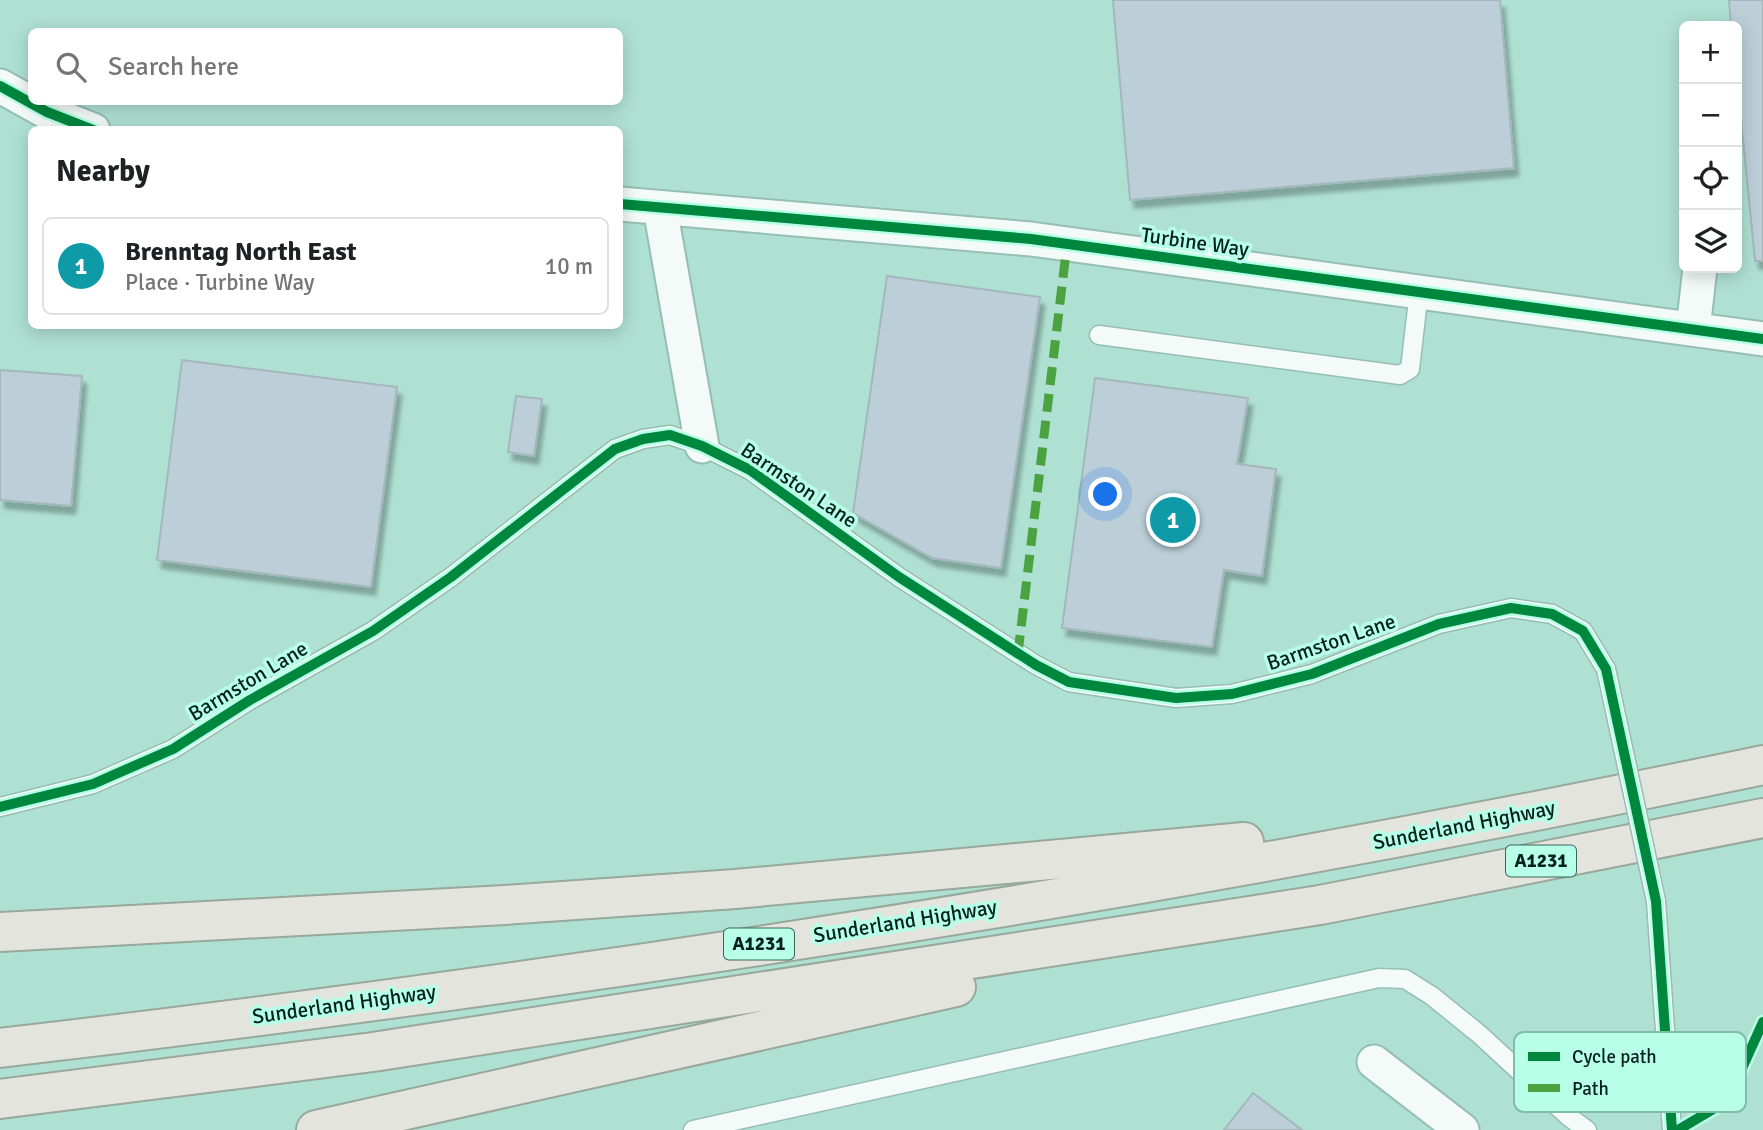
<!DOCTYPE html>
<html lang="en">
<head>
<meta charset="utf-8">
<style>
  body { margin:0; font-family:Signika,sans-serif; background:#f6f6f6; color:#202124 }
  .controls { position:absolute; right:21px; top:21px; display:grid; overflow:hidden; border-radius:10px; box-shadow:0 4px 18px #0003 }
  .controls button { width:63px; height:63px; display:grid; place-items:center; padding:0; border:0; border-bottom:2px solid #e0e0e0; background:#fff; color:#202124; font:35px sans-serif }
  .you { position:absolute; left:1106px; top:495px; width:24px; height:24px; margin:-18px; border:5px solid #fff; border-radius:50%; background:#1a73e8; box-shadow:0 0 0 10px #1a73e833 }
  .badge { display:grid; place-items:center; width:46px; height:46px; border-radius:50%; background:#ea580c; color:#fff; font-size:23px; font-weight:700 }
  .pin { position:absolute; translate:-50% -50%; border:4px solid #fff; box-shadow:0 2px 7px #0006 }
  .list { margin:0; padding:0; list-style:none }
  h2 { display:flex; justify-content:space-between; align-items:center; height:91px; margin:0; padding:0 28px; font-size:30px }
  h2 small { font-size:23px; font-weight:400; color:#757577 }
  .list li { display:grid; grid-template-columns:46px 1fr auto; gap:21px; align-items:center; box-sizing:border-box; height:98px; margin:0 14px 14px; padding:0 14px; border:2px solid #e0e0e0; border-radius:10px }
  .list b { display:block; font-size:26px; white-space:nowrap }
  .list p { margin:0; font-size:23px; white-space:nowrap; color:#757577 }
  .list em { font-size:23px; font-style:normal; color:#757577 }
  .icon { flex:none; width:38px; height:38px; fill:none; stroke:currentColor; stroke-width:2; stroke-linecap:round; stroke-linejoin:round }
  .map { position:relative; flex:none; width:1763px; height:1130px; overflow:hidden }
  .search { position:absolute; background:#fff; box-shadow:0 4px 18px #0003; left:28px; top:28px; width:595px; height:77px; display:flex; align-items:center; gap:18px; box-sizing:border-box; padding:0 24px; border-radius:10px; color:#757577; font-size:26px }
  .panel { position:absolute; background:#fff; box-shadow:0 4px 18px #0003; left:28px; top:126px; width:595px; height:203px; border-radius:10px }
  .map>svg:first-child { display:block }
</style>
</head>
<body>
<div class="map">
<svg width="1763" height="1130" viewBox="0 0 1763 1130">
  <defs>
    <filter id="shadow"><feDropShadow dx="4.5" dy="8" stdDeviation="2" flood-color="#0004"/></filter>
  </defs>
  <rect width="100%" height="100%" fill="#afe1d2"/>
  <path fill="#bccfd8" stroke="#a3b7bd" stroke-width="2" filter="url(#shadow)" d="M1113 0H1500L1514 168 1130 200Z
    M1729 0H1763V261H1755L1737 79V26H1731Z
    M887 276 1040 297 1001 568 932 558 853 513Z
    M182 360 397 387 371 587 157 560Z
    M0 370 82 376 71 506 0 500Z
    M1095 378 1248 398 1237 464 1276 469 1262 576 1224 570 1212 647 1062 628Z
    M516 396 542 399 534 456 508 452Z
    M1253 1093 1302 1130H1224Z"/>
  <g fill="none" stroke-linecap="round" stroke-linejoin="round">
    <defs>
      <path id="service" d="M1099 335 1400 375 1410 369 1419 291
        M0 807 93 784 173 749 250 700 373 631 451 577 615 449 643 439 670 435 702 446 750 470 899 577 1036 665 1069 682 1176 698 1232 694 1312 674 1439 624 1511 608 1552 614 1583 631 1606 669
        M1656 901 1672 1130
        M693 1130 1379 978 1405 979 1432 996 1479 1034 1569 1117 1587 1130"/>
      <path id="minor" d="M0 86 47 112 93 130
        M620 204 1031 239 1763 339
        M660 208 702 446
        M1693 329 1700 268
        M1374 1062 1462 1130"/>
      <path id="trunk" d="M0 932 505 905 735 889 1244 842
        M0 1048C591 979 1181 887 1763 765
        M0 1099 373 1052 1320 905 1763 818
        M316 1130 956 987"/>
    </defs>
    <use href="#service" stroke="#96beb3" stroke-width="21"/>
    <use href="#minor" stroke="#96beb3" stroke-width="37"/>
    <use href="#trunk" stroke="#98a89c" stroke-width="42"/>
    <use href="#service" stroke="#f3faf8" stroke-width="18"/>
    <use href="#minor" stroke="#f3faf8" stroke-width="33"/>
    <use href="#trunk" stroke="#e4e4de" stroke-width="38"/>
    <defs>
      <path id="service-bridge" d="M1606 669 1656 901"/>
    </defs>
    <use href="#service-bridge" stroke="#96beb3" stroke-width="21" stroke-linecap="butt"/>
    <use href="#service-bridge" stroke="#f3faf8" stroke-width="18"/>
    <path stroke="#4ba240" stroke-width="9" stroke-dasharray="18 9" stroke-linecap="butt" d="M1018 653 1067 244"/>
    <defs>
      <path id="cycleway" d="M0 86 47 112 93 130
        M620 204 1031 239 1763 339
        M0 807 93 784 173 749 250 700 373 631 451 577 615 449 643 439 670 435 702 446 750 470 899 577 1036 665 1069 682 1176 698 1232 694 1312 674 1439 624 1511 608 1552 614 1583 631 1606 669 1656 901 1672 1130
        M1678 1130 1715 1108 1739 1075 1763 1022"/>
    </defs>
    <use href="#cycleway" stroke="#b8ffe8" stroke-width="15"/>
    <use href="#cycleway" stroke="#00873e" stroke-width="10"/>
  </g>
  <g text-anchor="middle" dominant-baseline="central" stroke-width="7" stroke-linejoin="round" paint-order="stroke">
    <g fill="#b8ffe8" stroke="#3a6458" stroke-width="2">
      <rect x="1506" y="845.5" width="70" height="31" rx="5"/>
      <rect x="724" y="928.5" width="70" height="31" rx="5"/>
    </g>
    <g font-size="19" font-weight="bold" fill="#04221b">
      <text x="1541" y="861">A1231</text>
      <text x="759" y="944">A1231</text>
    </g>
    <g font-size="21" fill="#04221b" stroke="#b8ffe8">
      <text transform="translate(1195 242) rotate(8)">Turbine Way</text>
      <text transform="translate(799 485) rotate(34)">Barmston Lane</text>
      <text transform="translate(1331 642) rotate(-19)">Barmston Lane</text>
      <text transform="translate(248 681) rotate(-31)">Barmston Lane</text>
      <text transform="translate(1464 825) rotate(-11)">Sunderland Highway</text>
      <text transform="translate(905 921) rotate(-9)">Sunderland Highway</text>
      <text transform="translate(344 1004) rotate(-8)">Sunderland Highway</text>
    </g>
  </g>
  <rect x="1514" y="1032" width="232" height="80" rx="10" fill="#b8ffe8" stroke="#82bdaa" stroke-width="2"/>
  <rect x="1528" y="1052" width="32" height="9" fill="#00873e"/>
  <rect x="1528" y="1084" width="32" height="8" fill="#4ba240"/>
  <g font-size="19" fill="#04221b">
    <text x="1572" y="1063">Cycle path</text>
    <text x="1572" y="1095">Path</text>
  </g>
</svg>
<div class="controls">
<button>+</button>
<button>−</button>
<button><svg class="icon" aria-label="locate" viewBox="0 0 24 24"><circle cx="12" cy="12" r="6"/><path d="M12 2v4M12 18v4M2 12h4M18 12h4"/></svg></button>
<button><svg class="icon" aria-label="layers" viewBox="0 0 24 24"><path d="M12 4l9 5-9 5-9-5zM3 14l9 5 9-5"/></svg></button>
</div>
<div class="you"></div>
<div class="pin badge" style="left:1173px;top:520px;background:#0f9aa8">1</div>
<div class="search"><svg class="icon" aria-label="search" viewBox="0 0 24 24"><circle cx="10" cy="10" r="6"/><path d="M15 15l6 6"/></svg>Search here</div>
<section class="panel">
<h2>Nearby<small></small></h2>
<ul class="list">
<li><span class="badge" style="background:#0f9aa8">1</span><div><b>Brenntag North East</b><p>Place · Turbine Way</p></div><em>10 m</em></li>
</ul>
</section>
</div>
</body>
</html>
